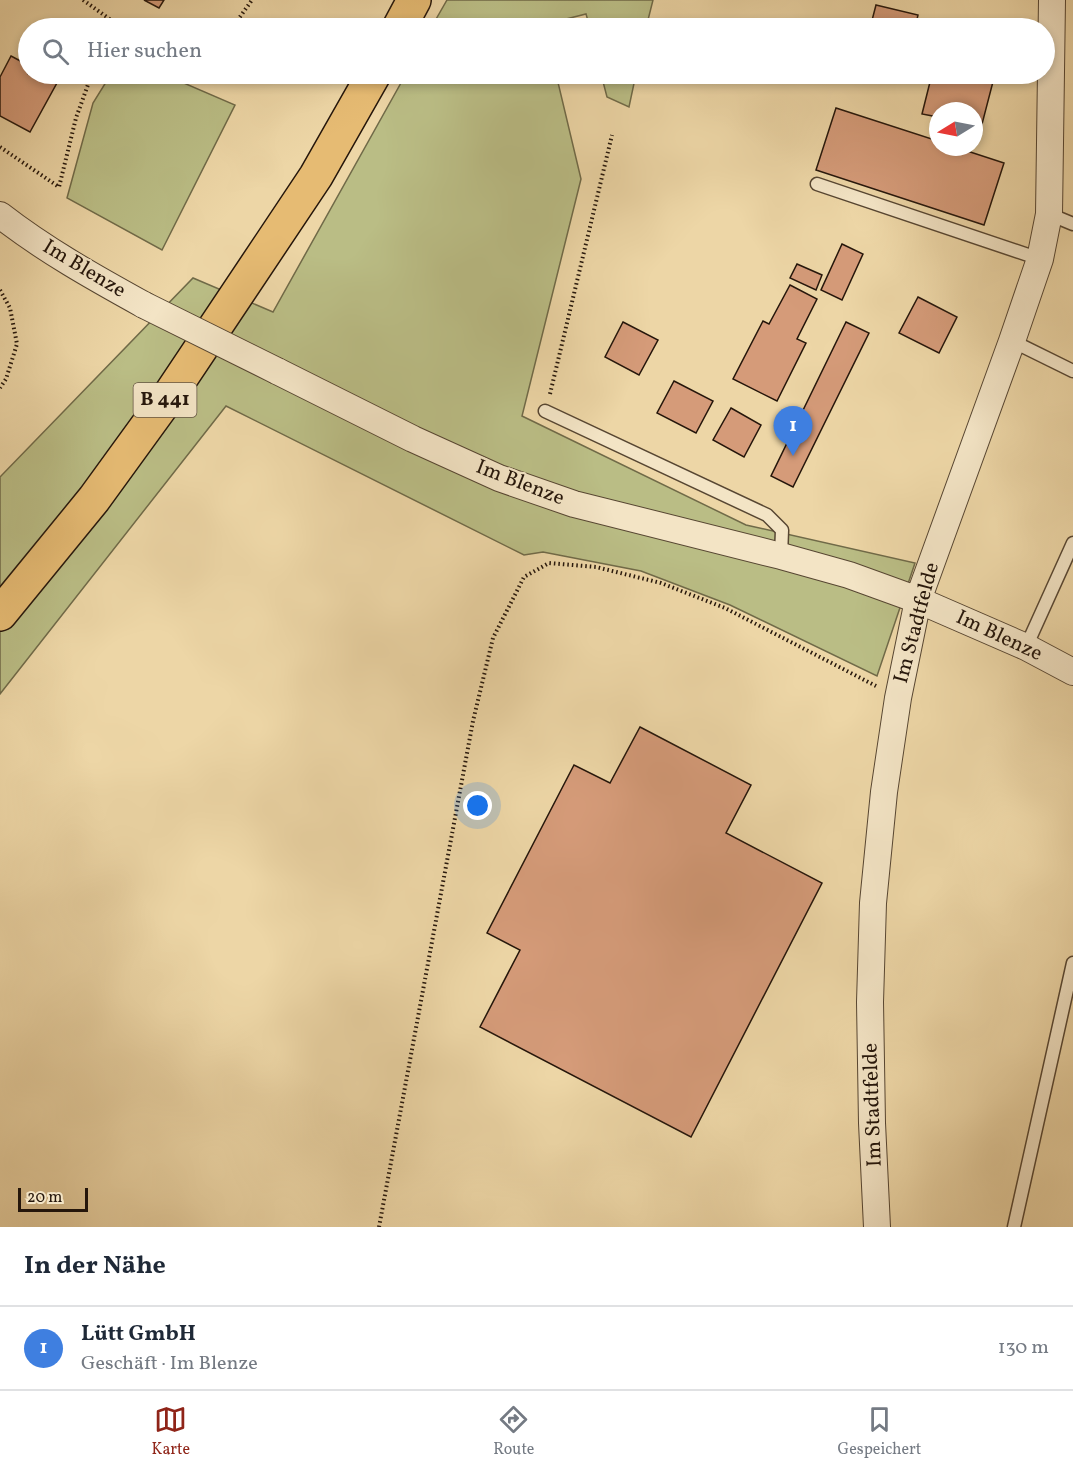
<!DOCTYPE html>
<html lang="de">
<head>
<meta charset="utf-8">
<style>
  body { margin:0; font-family:Vollkorn,serif; background:#f6f6f7; color:#1f2937 }
  .compass { position:absolute; left:929px; top:102px; width:54px; height:54px; border-radius:50%; background:#fff; box-shadow:0 3px 9px #0003; rotate:260deg }
  .scale { position:absolute; left:18px; bottom:15px; width:70px; box-sizing:border-box; padding-left:6px; border:3px solid #25160b; border-top:0; font-size:16px; line-height:21px; white-space:nowrap; color:#25160b; -webkit-text-stroke:4px #f3e4c5; paint-order:stroke }
  .you { position:absolute; left:478px; top:806px; width:21px; height:21px; margin:-15px; border:4px solid #fff; border-radius:50%; background:#1a73e8; box-shadow:0 0 0 9px #1a73e833 }
  .badge { display:grid; place-items:center; width:39px; height:39px; border-radius:50%; background:#8f2418; color:#fff; font-size:20px; font-weight:700 }
  .pin { position:absolute; translate:-50% -50px; filter:drop-shadow(0 2px 3px #0008) }
  .pin::after { content:''; position:absolute; top:32px; width:21px; height:18px; background:inherit; clip-path:polygon(0 0,100% 0,50% 100%) }
  .list { margin:0; padding:0; list-style:none }
  h2 { display:flex; justify-content:space-between; align-items:center; height:78px; margin:0; padding:0 24px; font-size:26px }
  h2 small { font-size:20px; font-weight:400; color:#747a83 }
  .list li { display:grid; grid-template-columns:39px 1fr auto; gap:18px; align-items:center; box-sizing:border-box; height:84px; padding:0 24px; border-top:2px solid #e0e1e3 }
  .list b { display:block; font-size:22px; white-space:nowrap }
  .list p { margin:0; font-size:20px; white-space:nowrap; color:#747a83 }
  .list em { font-size:20px; font-style:normal; color:#747a83 }
  .icon { flex:none; width:33px; height:33px; fill:none; stroke:currentColor; stroke-width:2; stroke-linecap:round; stroke-linejoin:round }
  .map { position:relative; flex:none; width:1073px; height:1227px; overflow:hidden }
  .search { position:absolute; background:#fff; box-shadow:0 3px 9px #0003; left:18px; right:18px; top:18px; height:66px; display:flex; align-items:center; gap:15px; box-sizing:border-box; padding:0 21px; border-radius:33px; color:#747a83; font-size:22px }
  .sheet { height:162px; background:#fff }
  nav { display:flex; justify-content:space-around; align-items:center; box-sizing:border-box; height:84px; border-top:2px solid #e0e1e3; background:#fff; font-size:16px; color:#747a83 }
  nav a { display:grid; justify-items:center; gap:3px }
  nav .on { color:#8f2418 }
  .map>svg:first-child { display:block }
</style>
</head>
<body>
<div class="map">
<svg width="1073" height="1227" viewBox="0 0 1073 1227">
  <rect width="100%" height="100%" fill="#edd6a6"/>
  <filter id="stains"><feTurbulence type="fractalNoise" baseFrequency=".00333" numOctaves="4"/><feColorMatrix values="0 0 0 0 .2 0 0 0 0 .09 0 0 0 0 .02 0 0 0 .5 -.17"/></filter>
  <radialGradient id="worn" r=".72"><stop offset=".6" stop-color="#630" stop-opacity="0"/><stop offset="1" stop-color="#630" stop-opacity=".3"/></radialGradient>
  <path fill="#babd85" stroke="#706a48" stroke-width="1.5" d="M447 0H653L646 28H590L586 14 546 24V28H431Z
    M111 74H163L235 105 162 250 67 198 93 103Z
    M406 74H556L581 179 522 416 746 525 915 563 877 676 730 605 641 571 543 552 524 555 226 406 0 694V477L193 278 273 312Z
    M601 74H636L629 107 607 97Z"/>
  <path fill="#d59b79" stroke="#25160b" stroke-width="1.5" d="M144 0H164L159 8Z
    M876 5 918 15 915 28H870Z
    M11 56 28 65V74H44L58 81 30 132 0 116V77Z
    M932 74H995L981 128 974 127V111H938V117L922 114Z
    M836 108 938 141V147H955L1004 163 984 225 816 170Z
    M842 244 863 254 842 300 821 290Z
    M797 264 822 275 816 290 790 278Z
    M790 285 817 299 797 339 806 343 777 401 733 379 763 321 769 324Z
    M918 297 957 317 939 353 899 333Z
    M623 322 658 340 639 375 605 357Z
    M846 322 869 333 793 487 771 476Z
    M674 381 713 401 696 433 657 413Z
    M731 408 761 425 744 457 713 440Z
    M640 727 751 785 726 833 822 883 691 1137 480 1027 520 950 487 933 574 765 610 783Z"/>
  <g fill="none" stroke-linecap="round" stroke-linejoin="round">
    <defs>
      <path id="lane" d="M817 184 1040 259
        M1049 214 1073 224
        M1012 341 1073 371
        M545 411 767 515 782 530 781 556
        M1026 647 1073 543
        M1014 1227 1073 963"/>
      <path id="street" d="M0 215C45 250 95 278 144 305
        M277 371 413 439 499 478 574 504 781 556 849 575 918 600 1026 647 1073 672
        M877 1227 872 1123 870 1002 873 903 884 792 898 698 918 600 1012 341 1040 259 1049 214 1052 0"/>
      <path id="primary" d="M399 28 414 0
        M0 614 94 499 171 393 316 176 374 74"/>
    </defs>
    <use href="#lane" stroke="#574632" stroke-width="15"/>
    <use href="#street" stroke="#574632" stroke-width="28"/>
    <use href="#primary" stroke="#25160b" stroke-width="36"/>
    <path stroke="#25160b" stroke-width="4" stroke-dasharray="1.5 3" stroke-linecap="butt" d="M83 0 122 28
      M232 28 252 0
      M178 74 180 75 188 74
      M0 147 59 187 76 118 90 79 95 74
      M0 290 10 308 17 344 6 379 0 388
      M550 394 612 135
      M379 1227 473 721 493 638 524 577 549 563 596 567 661 583 725 608 876 686"/>
    <use href="#lane" stroke="#f3e4c5" stroke-width="12"/>
    <use href="#street" stroke="#f3e4c5" stroke-width="26"/>
    <use href="#primary" stroke="#e6bb73" stroke-width="33"/>
    <defs>
      <path id="street-bridge" d="M144 305 277 371"/>
    </defs>
    <use href="#street-bridge" stroke="#574632" stroke-width="28" stroke-linecap="butt"/>
    <use href="#street-bridge" stroke="#f3e4c5" stroke-width="26"/>
  </g>
  <g text-anchor="middle" dominant-baseline="central" stroke-width="4.5" stroke-linejoin="round" paint-order="stroke">
    <rect fill="#f3e4c5" stroke="#635443" stroke-width="1.5" x="133.5" y="383" width="63" height="34" rx="4.5"/>
    <g font-size="20" font-weight="bold" fill="#25160b">
      <text x="165" y="400">B 441</text>
    </g>
    <g font-size="21" fill="#25160b" stroke="#f3e4c5">
      <text transform="translate(84 269) rotate(31)">Im Blenze</text>
      <text transform="translate(520 483) rotate(21)">Im Blenze</text>
      <text transform="translate(917 623) rotate(-75)">Im Stadtfelde</text>
      <text transform="translate(999 636) rotate(25)">Im Blenze</text>
      <text transform="translate(873 1105) rotate(-92)">Im Stadtfelde</text>
    </g>
  </g>
  <rect width="100%" height="100%" filter="url(#stains)"/>
  <rect width="100%" height="100%" fill="url(#worn)"/>
</svg>
<svg class="compass" viewBox="-18 -18 36 36"><path d="M0-13l5 13h-10z" fill="#e53935"/><path d="M0 13l5-13h-10z" fill="#747a83"/></svg>
<div class="scale">20 m</div>
<div class="you"></div>
<div class="pin badge" style="left:793px;top:456px;background:#3f7fe0">1</div>
<div class="search"><svg class="icon" aria-label="search" viewBox="0 0 24 24"><circle cx="10" cy="10" r="6"/><path d="M15 15l6 6"/></svg>Hier suchen</div>
</div>
<section class="sheet">
<h2>In der Nähe<small></small></h2>
<ul class="list">
<li><span class="badge" style="background:#3f7fe0">1</span><div><b>Lütt GmbH</b><p>Geschäft · Im Blenze</p></div><em>130 m</em></li>
</ul>
</section>
<nav>
<a class="on"><svg class="icon" aria-label="map" viewBox="0 0 24 24"><path d="M3 6l6-2 6 2 6-2v14l-6 2-6-2-6 2zM9 4v14M15 6v14"/></svg>Karte</a>
<a><svg class="icon" aria-label="directions" viewBox="0 0 24 24"><path d="M12 3l9 9-9 9-9-9zM9 14v-3h6M13 9l2 2-2 2"/></svg>Route</a>
<a><svg class="icon" aria-label="saved" viewBox="0 0 24 24"><path d="M7 4h10v16l-5-4-5 4z"/></svg>Gespeichert</a>
</nav>
</body>
</html>
